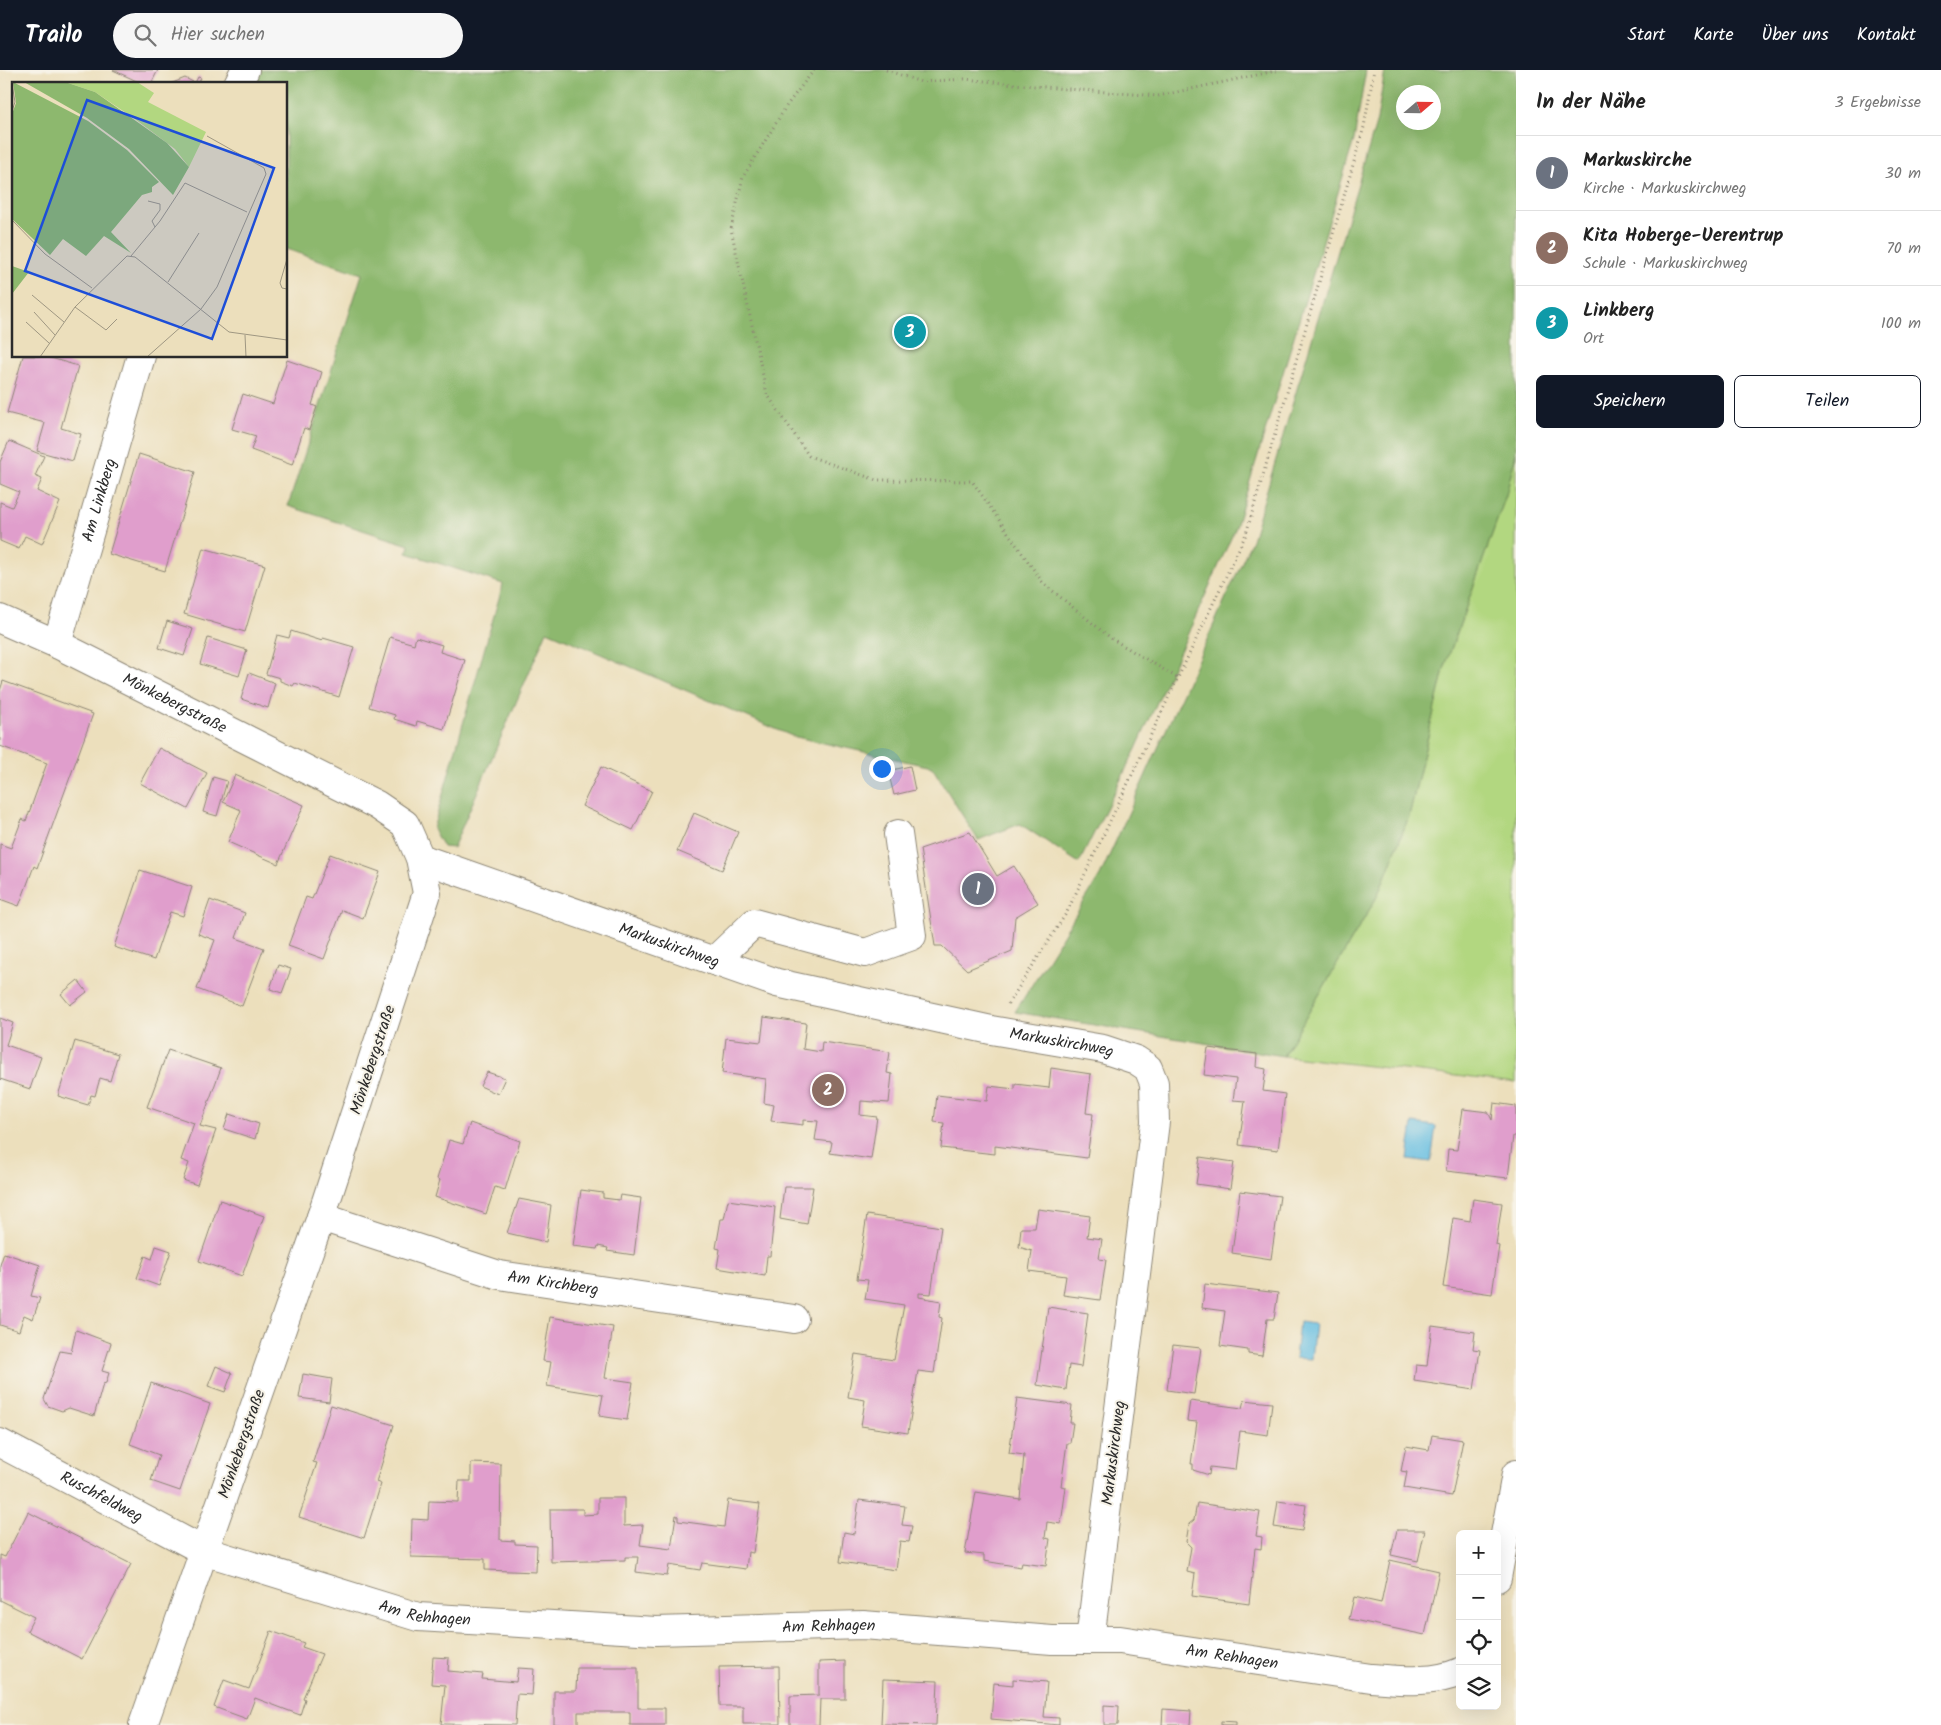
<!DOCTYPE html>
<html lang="de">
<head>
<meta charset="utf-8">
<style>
  body { margin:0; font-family:Kalam,sans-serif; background:#f6f6f6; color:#222 }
  .controls { position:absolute; right:15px; bottom:15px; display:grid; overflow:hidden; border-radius:8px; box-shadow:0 5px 20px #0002 }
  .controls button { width:45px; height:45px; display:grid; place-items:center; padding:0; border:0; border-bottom:1px solid #e0e0e0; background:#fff; color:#222; font:25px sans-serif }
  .compass { position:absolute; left:1396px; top:15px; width:45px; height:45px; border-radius:50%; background:#fff; box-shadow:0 5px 20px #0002; rotate:70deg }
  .you { position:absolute; left:881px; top:698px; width:18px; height:18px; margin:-12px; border:4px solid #fff; border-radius:50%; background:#1a73e8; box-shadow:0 0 0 8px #1a73e833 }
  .badge { display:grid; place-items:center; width:32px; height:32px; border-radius:50%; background:#111827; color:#fff; font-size:16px; font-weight:700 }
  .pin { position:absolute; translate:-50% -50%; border:2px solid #fff; box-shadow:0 1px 5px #0006 }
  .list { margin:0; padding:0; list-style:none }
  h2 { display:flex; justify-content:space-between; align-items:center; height:65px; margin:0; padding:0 20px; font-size:21px }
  h2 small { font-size:16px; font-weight:400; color:#767676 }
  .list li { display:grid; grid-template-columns:32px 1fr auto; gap:15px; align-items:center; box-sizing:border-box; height:75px; padding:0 20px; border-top:1px solid #e0e0e0 }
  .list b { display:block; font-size:19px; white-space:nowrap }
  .list p { margin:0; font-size:16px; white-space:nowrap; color:#767676 }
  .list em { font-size:16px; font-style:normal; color:#767676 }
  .actions { display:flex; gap:10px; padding:15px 20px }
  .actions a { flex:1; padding:11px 0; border:1px solid #111827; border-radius:8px; text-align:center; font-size:18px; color:#111827 }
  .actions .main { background:#111827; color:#fff }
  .icon { flex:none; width:28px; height:28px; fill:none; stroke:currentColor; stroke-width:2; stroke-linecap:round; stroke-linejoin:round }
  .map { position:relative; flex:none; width:1516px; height:1655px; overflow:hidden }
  header { display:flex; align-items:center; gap:30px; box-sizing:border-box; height:70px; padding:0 25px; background:#111827; color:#fff }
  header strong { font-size:24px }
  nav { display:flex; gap:28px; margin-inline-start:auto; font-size:18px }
  .search { width:350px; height:45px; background:#f6f6f6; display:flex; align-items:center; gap:12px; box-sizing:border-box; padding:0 18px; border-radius:28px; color:#767676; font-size:19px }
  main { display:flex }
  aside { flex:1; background:#fff }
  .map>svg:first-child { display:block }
</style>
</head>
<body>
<header>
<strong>Trailo</strong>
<div class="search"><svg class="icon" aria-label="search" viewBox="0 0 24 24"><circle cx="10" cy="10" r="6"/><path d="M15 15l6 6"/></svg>Hier suchen</div>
<nav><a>Start</a><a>Karte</a><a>Über uns</a><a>Kontakt</a></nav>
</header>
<main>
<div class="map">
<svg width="1516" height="1655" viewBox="0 0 1516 1655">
  <rect width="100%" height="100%" fill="#f7f3e8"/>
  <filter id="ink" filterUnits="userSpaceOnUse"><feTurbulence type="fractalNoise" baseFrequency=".02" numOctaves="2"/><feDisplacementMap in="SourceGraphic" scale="10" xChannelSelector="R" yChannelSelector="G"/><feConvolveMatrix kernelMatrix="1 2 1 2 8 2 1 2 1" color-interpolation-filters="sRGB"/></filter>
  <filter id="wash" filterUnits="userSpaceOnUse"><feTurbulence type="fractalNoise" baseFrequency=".0096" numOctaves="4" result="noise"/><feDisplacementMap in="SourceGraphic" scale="20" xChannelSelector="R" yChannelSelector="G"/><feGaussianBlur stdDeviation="1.12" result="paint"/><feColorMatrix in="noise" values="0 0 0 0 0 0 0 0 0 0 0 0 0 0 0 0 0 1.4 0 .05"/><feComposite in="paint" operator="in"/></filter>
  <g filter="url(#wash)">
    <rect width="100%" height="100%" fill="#ecdfbc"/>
    <path fill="#b2d780" stroke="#6e8156" d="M1516 383V1013L1283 986 1378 825 1409 746 1444 599 1506 425Z"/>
    <path fill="#8db86e" stroke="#5c724c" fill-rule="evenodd" d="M259 0H1366L1354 70 1236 457 1136 679 1079 793 1020 754 978 770 932 697 792 666 547 561 453 778 443 777 433 759 503 514 407 483 409 475 288 436 362 204 286 179V14H253Z
      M1385 0H1516V383L1506 425 1444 599 1409 746 1378 825 1283 986 1015 942 1100 806 1252 470 1377 50ZM1434 22V52H1404V22Z"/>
    <path fill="#63bde1" stroke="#477486" d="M1413 1053 1436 1056 1431 1092 1408 1089Z
      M1299 1252 1315 1254 1311 1289 1295 1288Z"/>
    <g id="blocks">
      <path fill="#e09ecc" d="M113 0H158L151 14H143Z
        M198 7 201 8 198 14H170L185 8 195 13Z
        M23 286H44L78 296 61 358 81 364 73 391 37 381 45 353 7 343Z
        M287 290 322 302 312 335 317 337 309 360 304 358 292 395 251 380 256 366 232 359 243 324 273 334Z
        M9 371 44 386 35 406 42 409 37 421 60 432 42 474 25 466 19 479 0 471V432L12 437 19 422 0 414V392Z
        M139 384 195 402 165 501 109 484Z
        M203 478 265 495 245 562 184 544Z
        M167 551 193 559 184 586 159 578Z
        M291 561 322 571 323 568 354 577 339 627 295 613 293 616 280 611V608L266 604 277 565 289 568Z
        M390 567 414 574 416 567 442 575 440 582 465 590 444 659 417 651 416 656 394 649 395 645 369 637Z
        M208 568 247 580 239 606 200 594Z
        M249 603 275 613 268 638 241 629Z
        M3 611 93 644 37 798 34 796 19 836 0 829V774L11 778 22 749 26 751 47 693 0 676V621Z
        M159 678 207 703 188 739 140 713Z
        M910 696 915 720 894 725 888 701Z
        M601 697 652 721 633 760 582 736Z
        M235 705 304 735 278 794 228 772 241 740 223 732Z
        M213 707 227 711 217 746 203 742Z
        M694 743 738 762 722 800 677 781Z
        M970 762 997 806 1014 796 1038 833 1015 847 1012 881 967 900 942 876H935L920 779Z
        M330 784 380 802 363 848 342 840 324 889 288 876 306 827 312 829Z
        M140 800 192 817 183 846 170 842 154 890 114 877Z
        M210 830 245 843 236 868 264 878 242 936 197 919 215 870 198 864Z
        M278 895 291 899 282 923 270 919Z
        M78 910 87 922 70 935 61 924Z
        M764 947 806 953 803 979 821 982 822 972 890 982 887 1003 892 1004 889 1033 861 1031 860 1045 877 1047 871 1089 830 1083 832 1072 815 1070 818 1051 803 1050V1055L771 1051 774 1035 764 1033 766 1009 722 1003 726 968 761 972Z
        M0 948 13 953 6 975 41 987 30 1019 0 1009Z
        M75 971 118 984 110 1011 100 1008 95 1026 91 1025 88 1035 58 1026Z
        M1208 978 1257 984 1256 997 1266 999 1263 1021 1285 1024 1278 1080 1239 1075 1245 1031 1233 1030 1236 1009 1204 1005Z
        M168 980 221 998 200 1056 216 1060 197 1115 183 1110 189 1093 181 1090 194 1053 147 1037Z
        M1051 998 1091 1004 1086 1043 1093 1044 1087 1088 995 1076V1084L941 1078 944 1053 934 1052 937 1025 987 1031 989 1016 1015 1019V1014L1049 1018Z
        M487 1002 505 1008 498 1024 480 1016Z
        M1494 1033 1516 1036V1066H1513L1508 1108 1446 1101 1448 1079 1457 1080 1463 1039 1488 1042 1492 1050Z
        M229 1044 259 1054 255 1069 224 1059Z
        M470 1053 520 1071 505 1120 495 1117 486 1144 435 1127 440 1110 437 1109 449 1070 463 1074Z
        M1200 1087 1234 1092 1230 1119 1196 1114Z
        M784 1117H813L807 1154 780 1149Z
        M581 1120 603 1123V1128L619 1130 620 1125 641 1128 634 1185 607 1181 608 1178 598 1176 597 1179 573 1176Z
        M1240 1121 1280 1126 1271 1189 1232 1183Z
        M519 1129 551 1135 546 1172 507 1163Z
        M1473 1129 1502 1133 1496 1175 1499 1176 1492 1224 1443 1217 1453 1148 1470 1151Z
        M220 1130 264 1146 242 1206 199 1191Z
        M728 1130 775 1137 770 1186H767L765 1206 717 1198 720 1179 716 1178 721 1149H724Z
        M1038 1139 1090 1146 1087 1167 1102 1169 1099 1189 1106 1190 1100 1230 1063 1225 1066 1206 1029 1201 1032 1181 1019 1177 1021 1158H1035Z
        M867 1145 941 1157 931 1224 919 1223V1227L941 1231 939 1247 942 1248 934 1303 918 1301 908 1363 861 1356 865 1330 848 1327 855 1284 894 1290 904 1235 865 1229 868 1210 857 1209Z
        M156 1176 171 1181 159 1216 137 1208 145 1186 152 1189Z
        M4 1183 40 1195 31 1226 40 1228 33 1249 24 1245 19 1261 0 1255V1195Z
        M1205 1214 1278 1223 1274 1249H1267L1262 1286 1248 1284V1280L1220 1276 1225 1241 1202 1238Z
        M1048 1237 1088 1243 1081 1297 1069 1295 1066 1320 1037 1315Z
        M550 1247 613 1257 605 1308 633 1312 627 1350 599 1346 603 1325 547 1316 551 1292 543 1291Z
        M1432 1256 1475 1262 1473 1279 1480 1280 1474 1320 1414 1311 1416 1295 1427 1296Z
        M76 1260 111 1273 102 1301 109 1303 106 1313 103 1314 94 1346 69 1338 62 1341 48 1336 44 1329 60 1281 71 1283Z
        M1173 1275 1201 1278 1194 1324 1167 1320Z
        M216 1296 232 1303 225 1322 208 1316Z
        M303 1304 332 1309 329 1332 299 1328Z
        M151 1313 210 1334 180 1421 151 1411 159 1385 130 1374Z
        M1017 1328 1072 1335 1070 1353H1073L1070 1373H1067L1061 1416 1066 1417 1061 1454 1047 1452 1045 1468 1050 1469 1046 1496 1022 1493 1021 1497 984 1491V1485L965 1483 976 1422 1020 1429 1024 1385 1009 1383Z
        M1244 1330 1272 1333 1268 1365 1240 1361 1235 1400 1210 1397 1209 1405 1193 1400V1394H1191L1197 1352 1187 1351 1190 1331 1242 1338Z
        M331 1335 394 1355 376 1412 381 1414 364 1468 299 1447 317 1393 313 1392Z
        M1432 1365 1463 1370 1452 1426 1404 1418 1407 1402 1401 1401 1406 1376 1429 1380Z
        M471 1393 501 1394 500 1470 515 1471V1474L537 1475 536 1502 485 1500V1489L411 1487 412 1449 428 1450 429 1431 458 1432 459 1411H471Z
        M598 1428H624V1456L643 1455 640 1475 671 1479 676 1445 678 1446V1451L724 1457 728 1430 760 1434 753 1483 748 1482 746 1499 702 1493 700 1500 669 1495 667 1506 636 1502 638 1487H625V1490L551 1492 550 1439H583V1445L598 1444Z
        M859 1430 905 1436 902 1455 912 1456 909 1472 900 1471 896 1500 840 1492 844 1462 854 1464Z
        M1278 1431 1306 1435 1302 1461 1274 1457Z
        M1197 1433 1260 1442 1256 1466 1262 1467 1261 1479 1255 1478 1249 1534 1192 1526 1195 1504 1187 1502 1191 1477 1186 1472 1189 1454 1194 1450Z
        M28 1442 131 1494 82 1589 27 1561 34 1547 0 1530V1485L5 1487Z
        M1397 1460H1425L1418 1491 1391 1485Z
        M1390 1490 1439 1501 1425 1565 1349 1549 1354 1527 1381 1533Z
        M271 1561 304 1573 302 1577 322 1584 303 1628 305 1629 300 1645 255 1628 247 1649 214 1637 224 1610 249 1619Z
        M433 1587 449 1588 448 1601 483 1604 482 1609 516 1612 518 1598 534 1599 532 1625 517 1624 515 1655 441 1654 445 1615 431 1614Z
        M845 1591V1629H820L819 1655H790V1626L819 1625V1592Z
        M779 1596 780 1654H743V1636H720L719 1597Z
        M577 1598H638V1638H665V1655H630V1642H578V1655H554V1621H576Z
        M883 1609 938 1611 936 1655 881 1654Z
        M1013 1609 1047 1612 1044 1647 1059 1648V1655L991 1649 994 1613 1013 1615Z
        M1104 1635 1119 1636 1118 1655H1104Z
        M1163 1639 1191 1641 1190 1655H1162Z
        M1221 1651 1236 1652V1655H1221Z"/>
    </g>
  </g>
  <g filter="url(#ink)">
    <use href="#blocks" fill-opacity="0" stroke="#8c8574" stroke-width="1"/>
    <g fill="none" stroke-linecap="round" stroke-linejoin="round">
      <defs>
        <g id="minor">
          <path d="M238 14 245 0"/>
          <path id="s1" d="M0 549 57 574 377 735 405 754 420 788 427 823 321 1147 143 1655"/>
          <path id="s2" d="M57 574 141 286"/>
          <path id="s3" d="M420 788 777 913 991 960 1103 979 1136 990 1148 998 1154 1013 1155 1052 1090 1570"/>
          <path d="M714 891 754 853 865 883 912 866 898 764"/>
          <path id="s4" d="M321 1147 499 1205 794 1249"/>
          <path id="s5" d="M0 1373 204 1481 418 1547 656 1561 863 1555 1052 1570H1120L1371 1608C1401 1610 1432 1614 1460 1602"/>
          <path d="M1497 1508 1516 1404"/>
        </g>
      </defs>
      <use href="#minor" stroke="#8c8574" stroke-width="30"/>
      <path stroke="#8c8574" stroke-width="3" stroke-dasharray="1 4" stroke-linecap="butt" d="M814 0 787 35 743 107 731 159 767 324 809 386 876 410 972 411 1043 513 1112 569 1178 608
        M886 0 921 12 964 9 1055 18 1158 26 1280 0
        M1008 934 1067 842 1246 464 1364 57 1374 0"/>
      <use href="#minor" stroke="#fff" stroke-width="28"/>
    </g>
  </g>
  <g text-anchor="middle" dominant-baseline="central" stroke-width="4" stroke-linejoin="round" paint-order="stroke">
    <g font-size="16" fill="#2b2b2b" stroke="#f7f3e8">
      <text stroke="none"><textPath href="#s2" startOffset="150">Am Linkberg</textPath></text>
      <text stroke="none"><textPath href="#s1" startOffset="194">Mönkebergstraße</textPath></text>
      <text stroke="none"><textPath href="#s3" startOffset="264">Markuskirchweg</textPath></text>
      <text stroke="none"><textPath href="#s3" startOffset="669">Markuskirchweg</textPath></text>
      <text transform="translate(373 990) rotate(-72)">Mönkebergstraße</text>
      <text stroke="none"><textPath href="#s4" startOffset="242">Am Kirchberg</textPath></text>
      <text transform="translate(242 1374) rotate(-71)">Mönkebergstraße</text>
      <text transform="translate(1114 1383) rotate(-83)">Markuskirchweg</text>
      <text stroke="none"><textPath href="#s5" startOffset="115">Ruschfeldweg</textPath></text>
      <text stroke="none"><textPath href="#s5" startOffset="461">Am Rehhagen</textPath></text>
      <text stroke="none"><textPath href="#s5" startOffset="866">Am Rehhagen</textPath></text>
      <text stroke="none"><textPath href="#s5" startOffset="1271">Am Rehhagen</textPath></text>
    </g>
  </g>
  <g transform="translate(12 12)">
    <rect width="275" height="275" fill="#ecdfbc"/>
    <path d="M53 0H125L142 11 136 20 194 50 177 85 163 67 123 37 83 10Z" fill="#b2d780"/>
    <path d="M1 0 76 39 115 68 147 100 140 105V110L130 113 99 150 119 171 92 154 74 174 51 157 38 173 0 137V32L4 21ZM12 0H53L83 10 155 61 177 85 161 113 117 67 75 36ZM0 184 17 190 0 212Z" fill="#8db86e"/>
    <path fill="none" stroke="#9f9782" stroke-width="1" d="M0 2 3 20 0 29M136 119 148 122V128L140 139 143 145M0 138 33 172 80 206M119 174 148 139 173 101 235 130M275 177 268 201 270 206 275 207M156 200 187 151M20 213 52 240M63 225 94 248 105 237M22 230 43 253M14 240 37 261M233 253 234 275M28 275 63 225 115 174 123 175 217 250 275 258M135 275 189 227 205 205 254 92 252 86 195 54"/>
    <path fill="#1d4ed8" fill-opacity="0.15" stroke="#1d4ed8" stroke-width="2.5" d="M75 18 262 86 200 257 13 189Z"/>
    <rect width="275" height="275" fill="none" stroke="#2b2b2b" stroke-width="2.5"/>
  </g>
</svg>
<div class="controls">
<button>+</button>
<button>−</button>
<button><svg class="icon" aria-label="locate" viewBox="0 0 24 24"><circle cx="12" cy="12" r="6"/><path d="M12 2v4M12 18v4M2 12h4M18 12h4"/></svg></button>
<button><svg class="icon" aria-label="layers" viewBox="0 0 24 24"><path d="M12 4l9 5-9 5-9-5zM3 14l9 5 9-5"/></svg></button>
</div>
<svg class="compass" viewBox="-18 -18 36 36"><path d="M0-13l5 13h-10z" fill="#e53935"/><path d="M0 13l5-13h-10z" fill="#767676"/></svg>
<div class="you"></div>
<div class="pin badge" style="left:978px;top:819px;background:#6b7280">1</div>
<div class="pin badge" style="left:828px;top:1020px;background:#8d6e63">2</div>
<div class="pin badge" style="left:910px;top:262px;background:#0f9aa8">3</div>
</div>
<aside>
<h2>In der Nähe<small>3 Ergebnisse</small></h2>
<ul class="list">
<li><span class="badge" style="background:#6b7280">1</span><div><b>Markuskirche</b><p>Kirche · Markuskirchweg</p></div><em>30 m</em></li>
<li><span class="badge" style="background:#8d6e63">2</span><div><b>Kita Hoberge-Uerentrup</b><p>Schule · Markuskirchweg</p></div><em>70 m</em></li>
<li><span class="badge" style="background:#0f9aa8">3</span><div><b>Linkberg</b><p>Ort</p></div><em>100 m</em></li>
</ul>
<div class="actions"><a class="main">Speichern</a><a>Teilen</a></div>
</aside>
</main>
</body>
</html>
